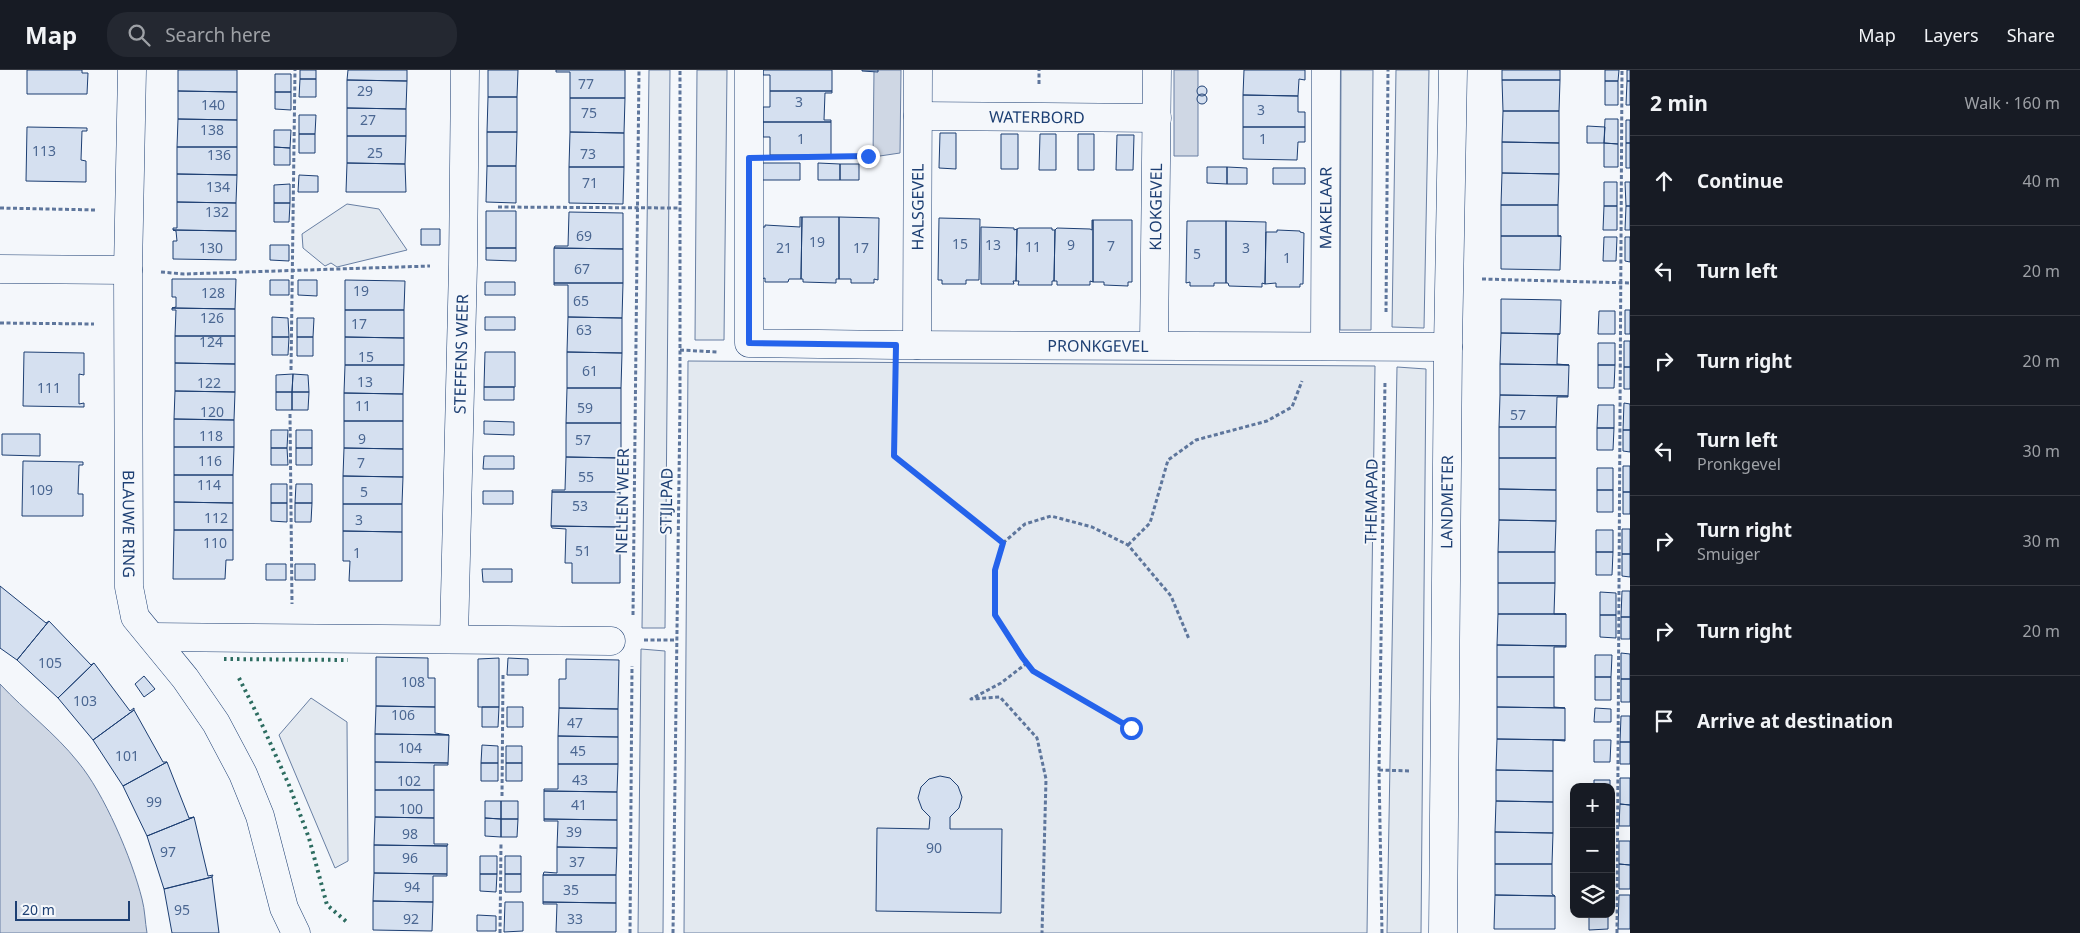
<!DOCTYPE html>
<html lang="en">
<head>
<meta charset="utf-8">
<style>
  body { margin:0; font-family:"Noto Sans",sans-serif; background:#242831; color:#f1f3f6 }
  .controls { position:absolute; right:15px; bottom:15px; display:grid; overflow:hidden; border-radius:10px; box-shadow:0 5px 20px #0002 }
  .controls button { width:45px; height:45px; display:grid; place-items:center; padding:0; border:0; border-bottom:1px solid #363941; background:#171b24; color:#f1f3f6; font:25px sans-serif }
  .scale { position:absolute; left:15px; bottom:12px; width:115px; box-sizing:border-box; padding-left:5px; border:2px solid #1d3f73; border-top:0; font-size:14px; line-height:18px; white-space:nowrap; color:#1d3f73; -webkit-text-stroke:4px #f4f7fb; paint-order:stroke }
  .stop { position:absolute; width:15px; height:15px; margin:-11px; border:4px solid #2563eb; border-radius:50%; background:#fff }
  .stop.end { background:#2563eb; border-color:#fff; box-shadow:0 1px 5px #0008 }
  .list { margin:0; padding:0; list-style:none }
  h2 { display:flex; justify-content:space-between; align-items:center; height:65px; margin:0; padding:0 20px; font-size:21px }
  h2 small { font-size:16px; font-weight:400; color:#9ea1a6 }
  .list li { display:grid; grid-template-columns:32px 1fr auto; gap:15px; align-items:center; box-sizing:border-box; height:90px; padding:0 20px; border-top:1px solid #363941 }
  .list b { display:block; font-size:19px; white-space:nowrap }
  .list p { margin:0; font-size:16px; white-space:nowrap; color:#9ea1a6 }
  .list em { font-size:16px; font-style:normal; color:#9ea1a6 }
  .icon { flex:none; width:28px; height:28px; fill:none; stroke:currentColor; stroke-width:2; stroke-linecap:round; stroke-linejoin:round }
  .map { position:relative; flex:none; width:1630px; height:863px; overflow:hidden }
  header { display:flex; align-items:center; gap:30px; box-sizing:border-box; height:70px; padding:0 25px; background:#171b24; border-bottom:1px solid #363941 }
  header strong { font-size:24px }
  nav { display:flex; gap:28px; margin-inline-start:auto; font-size:18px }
  .search { width:350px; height:45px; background:#242831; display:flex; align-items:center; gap:12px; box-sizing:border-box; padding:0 18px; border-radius:20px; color:#9ea1a6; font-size:19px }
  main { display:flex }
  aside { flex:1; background:#171b24 }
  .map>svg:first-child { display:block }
</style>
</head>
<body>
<header>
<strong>Map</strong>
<div class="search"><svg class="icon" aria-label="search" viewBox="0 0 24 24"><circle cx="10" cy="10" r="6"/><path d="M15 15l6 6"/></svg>Search here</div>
<nav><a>Map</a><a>Layers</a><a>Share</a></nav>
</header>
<main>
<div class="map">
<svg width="1630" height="863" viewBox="0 0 1630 863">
  <rect width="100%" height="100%" fill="#f4f7fb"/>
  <path fill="#e3e9f0" stroke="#687fa3" d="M649 0H670L665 558H642Z
    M697 0H727L724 270H695Z
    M1341 0H1373L1371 260H1340Z
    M1396 0H1429L1424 258 1392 257Z
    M347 134 379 139 407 180 337 197 331 193 325 196 303 178 302 164Z
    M688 291 1375 296 1367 863H684Z
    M1397 297 1426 299 1421 863H1387Z
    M641 579 665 581 663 863H638Z
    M311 628 347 652 348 791 335 798 279 665Z"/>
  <path fill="#cfd7e4" stroke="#687fa3" d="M874 0H901L900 83 873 87Z
    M1174 0H1198V86H1174Z
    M0 614C25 641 55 663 78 692 104 723 132 789 142 829 145 840 145 852 147 863H0Z"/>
  <path fill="#d5e0f0" stroke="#1d3f73" d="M27 0H82V3H88L87 24H27Z
    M178 0H237V22L178 21Z
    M300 0H316V9H300Z
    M348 0H407V11L347 10Z
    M488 0H518L517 27H488Z
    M556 0H625V28H570V2H556Z
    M763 0H832V21H770V5H763Z
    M862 0H878V2L862 1Z
    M1244 0H1305V10L1299 9 1298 26 1243 25Z
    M1502 0H1560V10H1502Z
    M1605 0H1619L1618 11H1605Z
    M1627 0H1630V11H1627Z
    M275 4H291V22H275Z
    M300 9H316V27H299Z
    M347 10 407 11 406 39 347 38Z
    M1502 10H1560L1559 41H1503Z
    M1605 11H1618V35H1605Z
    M1627 11H1630V35H1626Z
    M1197 21a5 5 0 1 1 10 0a5 5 0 1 1-10 0Z
    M178 21 237 22V50L178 49Z
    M770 21H832V23H825L824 50H831V52H763V37H770Z
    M275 22H291V40L275 39Z
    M1197 29a5 5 0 1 1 10 0a5 5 0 1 1-10 0Z
    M1243 25 1298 26V42H1305V57H1243Z
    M488 27H517V62H487Z
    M570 28H625L624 63 570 62Z
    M347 38 406 39V66H347Z
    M1503 41H1559V73L1502 72Z
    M299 45H316L315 64H299Z
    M178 49 237 50V77H177Z
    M1605 49H1618V74L1604 73Z
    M1626 50H1630V73H1626Z
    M763 52H831V85H770V67H763Z
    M1587 56 1605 57 1604 73H1587Z
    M27 57 87 58V61H82L81 90 86 91V112L26 111Z
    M1243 57H1305V72H1298L1297 90 1243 89Z
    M274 60H291L290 78 274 77Z
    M487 62H517L516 96H487Z
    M570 62 624 63V97H569Z
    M940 63H956V99L939 98Z
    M299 64H315V83H299Z
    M1001 64H1018V99H1001Z
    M1040 64H1056V100H1039Z
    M1078 64H1094V100H1078Z
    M1117 65H1134L1133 100H1116Z
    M347 66H406L405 94 347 93Z
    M1502 72 1559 73V104L1502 103Z
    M1604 73 1618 74V97H1604Z
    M1626 73H1630V98H1626Z
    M177 77H237V105L177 104Z
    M274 77 290 78V95H274Z
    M347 93 405 94 406 122H346Z
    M762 93H800V110H762Z
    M818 93 840 94V110H818Z
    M840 94H859V110H840Z
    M487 96H516V133L486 132Z
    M569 97H624L623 134 569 133Z
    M1207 97H1227V114L1207 113Z
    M1227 97 1247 98V114H1227Z
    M1273 98H1305V114H1273Z
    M1502 103 1559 104 1558 135H1501Z
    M177 104 237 105 236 133 177 132Z
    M299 105 318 106V122H298Z
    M1604 112H1617V136H1604Z
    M1625 112H1630V136H1626Z
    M290 114V133H274V115Z
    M177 132 236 133V161L173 160V158H177Z
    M274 133H290L289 152H274Z
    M1501 135H1558V166H1561H1501Z
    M1604 136H1617V160H1603Z
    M1626 136H1630V160H1625Z
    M486 141H516V178H486Z
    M569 142 623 143V179L554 178 555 176H568Z
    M800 147H802L801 209H789L788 212H765V208L761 209 762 157H765V155L800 157Z
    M802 147H839V209H836V213L803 212V209H801Z
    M839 147 879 148 878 210 874 209V213H851V209H839Z
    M939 148 980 149 979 210H966V214H942V210H938Z
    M1092 150H1093V212L1090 211V215H1057V211H1054L1055 160 1057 158 1090 159 1092 160Z
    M1093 150H1132V212H1128V216L1104 215V212H1093Z
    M1187 151H1226V213H1214V216H1190V212L1186 213Z
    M1226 151 1266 152 1265 214 1262 213V217L1229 216 1228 213H1226Z
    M981 157 1014 158V160L1017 159 1016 211H1013L1014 214H981Z
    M1019 158H1052V160H1055L1054 211H1052V215H1018L1019 211H1016L1017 159Z
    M421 159H440V175H421Z
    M173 160 236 161V190L173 189V171H177L176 161Z
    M1277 160 1300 161V162L1304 163 1303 214H1300V217H1276V213L1265 214 1266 162H1277Z
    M1501 166H1561L1560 200 1501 199Z
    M1604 167H1617L1616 191H1603Z
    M1625 167H1630V192L1625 191Z
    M270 175H289V191L270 190Z
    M486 178H516V191L486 190Z
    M554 178 623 179V213H554Z
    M172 209H236L235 239 172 238 176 237V227H172Z
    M270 210H289V225H270Z
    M298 210H317V226L298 225Z
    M345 210 405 211 404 240H345Z
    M485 212H515V225H485Z
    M554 213H623L622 248 568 247V215H554Z
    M1501 229 1561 230 1560 264 1501 263Z
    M172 238 235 239V266H175L176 240H172Z
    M345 240H404V268L345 267Z
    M1625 240H1630V264H1625Z
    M1599 241H1615V264H1598Z
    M272 247 288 248 289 267H272Z
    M485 247H515V260H485Z
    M568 247 622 248V283L567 282Z
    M297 248H314L313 267H297Z
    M1501 263 1560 264H1558L1557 294 1569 295 1500 294Z
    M175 266H235V294L175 293Z
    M272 267H289L288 285H272Z
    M297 267H313V286H297Z
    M345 267 404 268V295H345Z
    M1624 271H1630V297H1624Z
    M1598 273H1615V295H1598Z
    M24 282 84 283V305L79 304V334L84 333V337L23 336Z
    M485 282H515V317H484Z
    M567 282 622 283 621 318H567Z
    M175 293 235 294V322L175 321Z
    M1500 294 1569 295 1568 326 1500 325Z
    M345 295H404L403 324 344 323Z
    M1598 295H1615L1614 318H1598Z
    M1624 297H1630V319H1624Z
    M293 304 292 322H276V305Z
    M293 304 308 305 309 322H292Z
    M484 317H514V330H484Z
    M567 318H621V353H566Z
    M175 321 235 322 234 350 174 349Z
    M276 322H292V340H276Z
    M292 322H309L308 340H292Z
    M344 323 403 324V351H344Z
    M1500 325 1568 326V327H1557L1556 357H1499Z
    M1624 333 1630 334V360H1623Z
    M1598 335H1614V358H1597Z
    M174 349 234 350V377H174Z
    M344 351H403V379L344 378Z
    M484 351 514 352V365L484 364Z
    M566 353H621V388L566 387Z
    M1499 357H1556V388H1499Z
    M1597 358H1614L1613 380H1597Z
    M271 360H288L287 378H271Z
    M296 360H312V378H296Z
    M1623 360H1630V382L1623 381Z
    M2 364H40V386L2 385Z
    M174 377H234L233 405H174Z
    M271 378H287L288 395H271Z
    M296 378H312V395H296Z
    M344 378 403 379V407L343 406Z
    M484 386H514V399H483Z
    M566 387 621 388 620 422H552V420H565Z
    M1499 388H1556V420L1499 419Z
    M23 391 83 392V395H79L78 424H83V446H22Z
    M1623 396H1630V422H1623Z
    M1597 398H1613V420H1597Z
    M174 405H233V433L174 432Z
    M343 406 403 407 402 434H343Z
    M271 414H287V433H271Z
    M296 414H312V433H295Z
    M1499 419 1556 420V451L1499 450Z
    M1597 420H1613V442H1597Z
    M483 421H513V434H483Z
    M552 422H620V457L551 456Z
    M1623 422H1630V444H1623Z
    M174 432 233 433V460H174Z
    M271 433H287V452L271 451Z
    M295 433H312L311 452H295Z
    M343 434H402V462L343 461Z
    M1499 450 1556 451 1555 482H1498Z
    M551 456 620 457V513H572V493H565L566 459 552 458Z
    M1622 459H1630V484H1622Z
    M174 460H233V490H226L225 509H173Z
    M1596 460H1613V482H1596Z
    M343 461 402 462V511H349L350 491H343Z
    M1498 482H1555V513H1498Z
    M1596 482H1613L1612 505H1596Z
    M1622 484H1630V507L1622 506Z
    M266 494H286V510H266Z
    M295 494H315V510H295Z
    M482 499H512V512H483Z
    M1498 513H1555L1554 544H1566H1498Z
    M0 516 46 553 49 551 17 590 0 578Z
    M1622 521H1630V547H1621Z
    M1600 522 1616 523V545H1600Z
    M1498 544H1566V576L1497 575Z
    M1600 545H1616V568L1600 567Z
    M1621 547H1630V569H1621Z
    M49 551 91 595 94 593 58 628 17 590Z
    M1497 575 1566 576V577H1554V607H1497Z
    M1621 583 1630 584V609H1621Z
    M1595 585H1612L1611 607H1595Z
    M376 587 428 588V608H435V637L376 636Z
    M499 588V637H478V589Z
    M508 588 528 589V605H507Z
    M566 589 619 590 618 639 559 638V609H566Z
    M94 593 130 641 134 638V640L93 670 58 628Z
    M144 606 155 619 144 627 135 614Z
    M1497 607H1554V637L1565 638 1497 637Z
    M1595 607H1611V630H1595Z
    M1621 609H1630V632H1621Z
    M376 636 435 637V663L449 665 375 664Z
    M482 637H499L498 657H482Z
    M507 637H523V657H507Z
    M1497 637 1565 638V670L1497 669Z
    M559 638 618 639V667L558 666Z
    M1595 638 1611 639V652H1594Z
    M134 640 163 692H167L123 716 93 670Z
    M1621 646H1630V672H1620Z
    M375 664 449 665 448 693 375 692Z
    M558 666 618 667V694H558Z
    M1497 669 1565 670V671L1553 670V701L1496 700Z
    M1594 670H1611L1610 692H1594Z
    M1620 672H1630V694H1620Z
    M482 675 498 676V693H481Z
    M506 676H522V693H506Z
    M167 692 189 748 194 747 147 766 123 716Z
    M375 692 448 693V695H434V720H375Z
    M481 693H498V711H481Z
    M506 693H522V711H506Z
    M558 694H618L617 722 544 721V719H558Z
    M1496 700 1553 701V732L1496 731Z
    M940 706 950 708 958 716 962 727 959 738 950 747V759H1002L1001 843 876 841 877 758 929 759 930 747 922 739 918 728 921 717 929 709Z
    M1620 708H1630V735L1620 734Z
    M1594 710H1610V717H1594Z
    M375 720H434V748L375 747Z
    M544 721 617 722V750L544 749Z
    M485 731H501V749L485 748Z
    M501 731H518V749H501Z
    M1496 731 1553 732V763L1495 762Z
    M1620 734 1630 735V756H1619Z
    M194 747 208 806 213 805 212 807 164 819 147 766Z
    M375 747 434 748V774H448L447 776 374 775Z
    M485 748 501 749V767L485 766Z
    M501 749H518L517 767H501Z
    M544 749 617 750V778L557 777 558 751H544Z
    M1495 762 1553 763 1552 794H1495Z
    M1619 771H1630V795L1619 794Z
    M374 775 447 776V804L374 803Z
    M557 777 617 778 616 805H543L544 802 557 803Z
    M480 786H497V804H480Z
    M505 786H521V804H505Z
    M1495 794H1552V824L1555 826 1495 825Z
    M1619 794 1630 795V819H1619Z
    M374 803 447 804V806H433V832L373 831Z
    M480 804H497L496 822 480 821Z
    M505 804H521V822H505Z
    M543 805H616V833L543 832Z
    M212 807 219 863H172L164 819Z
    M1495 825 1555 826V859H1494Z
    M1619 825H1630V859H1618Z
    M373 831 433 832 432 861 373 860Z
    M505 832H523V861L504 862Z
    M543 832 616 833V862H556L557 834H543Z
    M1589 844H1608V859L1589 860Z
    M477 845 496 846V861H477Z"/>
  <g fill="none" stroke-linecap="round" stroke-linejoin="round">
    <defs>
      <g id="minor">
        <path id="s1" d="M132 0 128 200 129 517 135 547 185 608 216 653 243 704 260 746 284 838 296 863"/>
        <path id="s2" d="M749 0V273L896 275 1448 277"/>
        <path id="s3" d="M918 46 1157 48"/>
        <path d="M0 199 128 200"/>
        <path id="s4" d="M917 275 918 0"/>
        <path id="s5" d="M1154 275 1157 0"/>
        <path id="s6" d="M1325 276 1326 0"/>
        <path d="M152 567 611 571"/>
        <path id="s7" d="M454 568 463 195 465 0"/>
        <path id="s8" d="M1443 863 1448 277 1453 0"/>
      </g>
    </defs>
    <use href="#minor" stroke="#1d3f73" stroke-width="29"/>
    <path stroke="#5e769c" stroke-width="3" stroke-dasharray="4 2.5" stroke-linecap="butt" d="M1039 14V0
      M784 87 868 86
      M498 137 680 138
      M0 138 97 140
      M161 202 184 204 430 196
      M1482 209 1630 213
      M1386 242 1388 0
      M0 253 94 254
      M680 280 717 282
      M291 300 295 0
      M896 308 894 386 1003 473 995 500V545L1033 601 1131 658
      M290 344 292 534
      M1003 473 1025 454 1051 446 1092 457 1128 475 1171 526 1189 569
      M1128 475 1150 453 1168 390 1196 370 1267 351 1292 337 1302 311
      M633 545 639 0
      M644 570H676
      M1027 593 1001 613 971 629 1000 627 1037 668 1046 709 1042 863
      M1379 700 1411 701
      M502 726 503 604
      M500 863 501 773
      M630 863 632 596
      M673 863 680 333V0
      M1382 863 1379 700 1385 311
      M1617 863 1622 0"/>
    <use href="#minor" stroke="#f4f7fb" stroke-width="28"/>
    <path stroke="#2c6c60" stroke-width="4" stroke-dasharray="2.5 4" stroke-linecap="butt" d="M224 589 348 590
      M239 608 259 648 289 715 309 768 327 835 348 853"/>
  </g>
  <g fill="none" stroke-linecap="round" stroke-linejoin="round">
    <path stroke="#2563eb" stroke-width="6" d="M868 86 749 88V273L896 275 894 386 1003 473 995 500V545L1022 587 1033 601 1131 658"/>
  </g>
  <g text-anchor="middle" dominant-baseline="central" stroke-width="4" stroke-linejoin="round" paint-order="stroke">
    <g font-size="14" fill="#4b6792">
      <text x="586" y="13">77</text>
      <text x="365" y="20">29</text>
      <text x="799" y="31">3</text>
      <text x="213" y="34">140</text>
      <text x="1261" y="39">3</text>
      <text x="589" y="42">75</text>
      <text x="368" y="49">27</text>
      <text x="212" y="59">138</text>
      <text x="801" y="68">1</text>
      <text x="1263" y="68">1</text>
      <text x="44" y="80">113</text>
      <text x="375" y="82">25</text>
      <text x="588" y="83">73</text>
      <text x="219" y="84">136</text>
      <text x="590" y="112">71</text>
      <text x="218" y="116">134</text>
      <text x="217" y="141">132</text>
      <text x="584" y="165">69</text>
      <text x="817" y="171">19</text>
      <text x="960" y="173">15</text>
      <text x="993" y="174">13</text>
      <text x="1071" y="174">9</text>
      <text x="1111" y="175">7</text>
      <text x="1033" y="176">11</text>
      <text x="211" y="177">130</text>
      <text x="784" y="177">21</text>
      <text x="861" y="177">17</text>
      <text x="1246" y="177">3</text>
      <text x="1197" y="183">5</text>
      <text x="1287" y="187">1</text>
      <text x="582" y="198">67</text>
      <text x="361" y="220">19</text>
      <text x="213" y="222">128</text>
      <text x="581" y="230">65</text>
      <text x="212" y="247">126</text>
      <text x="359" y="253">17</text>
      <text x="584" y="259">63</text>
      <text x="211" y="271">124</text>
      <text x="366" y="286">15</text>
      <text x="590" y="300">61</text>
      <text x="365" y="311">13</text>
      <text x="209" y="312">122</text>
      <text x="49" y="317">111</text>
      <text x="363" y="335">11</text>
      <text x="585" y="337">59</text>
      <text x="212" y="341">120</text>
      <text x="1518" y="344">57</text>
      <text x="211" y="365">118</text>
      <text x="362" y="368">9</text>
      <text x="583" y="369">57</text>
      <text x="210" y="390">116</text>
      <text x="361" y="392">7</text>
      <text x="586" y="406">55</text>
      <text x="209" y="414">114</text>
      <text x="41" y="419">109</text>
      <text x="364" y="421">5</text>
      <text x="580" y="435">53</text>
      <text x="216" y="447">112</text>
      <text x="359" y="449">3</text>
      <text x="215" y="472">110</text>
      <text x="583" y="480">51</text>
      <text x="357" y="482">1</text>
      <text x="50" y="592">105</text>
      <text x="413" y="611">108</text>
      <text x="85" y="630">103</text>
      <text x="403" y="644">106</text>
      <text x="575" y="652">47</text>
      <text x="410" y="677">104</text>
      <text x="578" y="680">45</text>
      <text x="127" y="685">101</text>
      <text x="580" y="709">43</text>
      <text x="409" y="710">102</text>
      <text x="154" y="731">99</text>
      <text x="579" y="734">41</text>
      <text x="411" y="738">100</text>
      <text x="574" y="761">39</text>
      <text x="410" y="763">98</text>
      <text x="934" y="777">90</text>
      <text x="168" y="781">97</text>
      <text x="410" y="787">96</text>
      <text x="577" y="791">37</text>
      <text x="412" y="816">94</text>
      <text x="571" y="819">35</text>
      <text x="182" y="839">95</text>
      <text x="411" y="848">92</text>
      <text x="575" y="848">33</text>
    </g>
    <g font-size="16" fill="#1d3f73" stroke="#f4f7fb">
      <text stroke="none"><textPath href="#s3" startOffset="119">WATERBORD</textPath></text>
      <text stroke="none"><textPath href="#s4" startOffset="138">HALSGEVEL</textPath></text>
      <text stroke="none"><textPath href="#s5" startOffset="138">KLOKGEVEL</textPath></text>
      <text stroke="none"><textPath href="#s6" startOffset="138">MAKELAAR</textPath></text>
      <text stroke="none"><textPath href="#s2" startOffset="622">PRONKGEVEL</textPath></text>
      <text stroke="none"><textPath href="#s7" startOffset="284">STEFFENS WEER</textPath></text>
      <text transform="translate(622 431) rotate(-89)">NELLEN WEER</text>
      <text transform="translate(666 431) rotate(-89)">STIJLPAD</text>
      <text transform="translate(1371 431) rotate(-89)">THEMAPAD</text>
      <text stroke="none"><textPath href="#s8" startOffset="431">LANDMETER</textPath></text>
      <text stroke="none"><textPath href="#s1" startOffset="454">BLAUWE RING</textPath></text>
    </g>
  </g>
</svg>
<div class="controls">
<button>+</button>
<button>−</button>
<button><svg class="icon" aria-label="layers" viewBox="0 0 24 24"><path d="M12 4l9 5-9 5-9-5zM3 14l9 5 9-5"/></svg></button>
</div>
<div class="scale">20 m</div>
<div class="stop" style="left:1131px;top:658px"></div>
<div class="stop end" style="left:868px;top:86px"></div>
</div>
<aside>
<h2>2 min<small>Walk · 160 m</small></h2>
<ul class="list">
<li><svg class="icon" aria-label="ahead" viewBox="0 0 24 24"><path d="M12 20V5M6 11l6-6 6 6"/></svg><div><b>Continue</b></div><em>40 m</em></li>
<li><svg class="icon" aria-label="left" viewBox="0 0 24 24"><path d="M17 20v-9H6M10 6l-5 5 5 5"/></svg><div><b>Turn left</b></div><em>20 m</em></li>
<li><svg class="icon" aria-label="right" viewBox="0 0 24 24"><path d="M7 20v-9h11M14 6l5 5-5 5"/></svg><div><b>Turn right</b></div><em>20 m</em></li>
<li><svg class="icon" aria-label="left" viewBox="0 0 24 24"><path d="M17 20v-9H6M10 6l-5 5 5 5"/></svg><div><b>Turn left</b><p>Pronkgevel</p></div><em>30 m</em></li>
<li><svg class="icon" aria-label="right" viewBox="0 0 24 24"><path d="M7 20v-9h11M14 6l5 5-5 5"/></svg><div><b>Turn right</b><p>Smuiger</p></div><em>30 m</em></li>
<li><svg class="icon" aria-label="right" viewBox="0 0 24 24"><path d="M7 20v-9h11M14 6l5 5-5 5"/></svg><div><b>Turn right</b></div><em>20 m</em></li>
<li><svg class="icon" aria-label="arrive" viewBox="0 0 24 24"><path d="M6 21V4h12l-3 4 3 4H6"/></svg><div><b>Arrive at destination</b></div></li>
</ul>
</aside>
</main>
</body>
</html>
